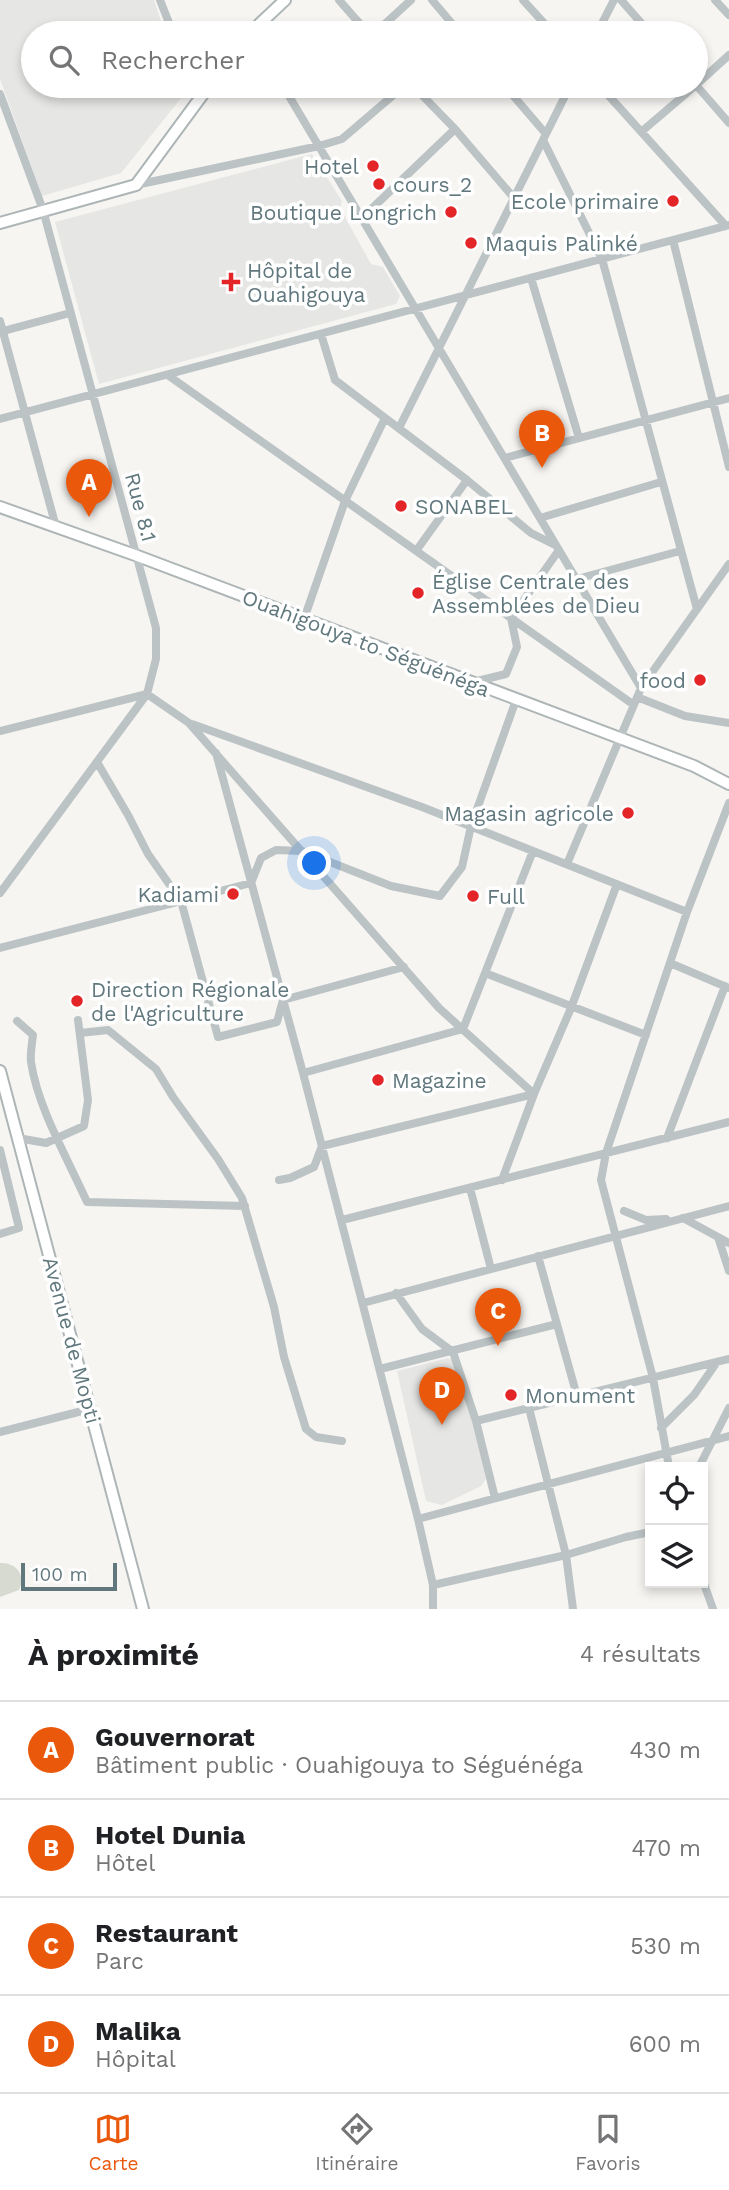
<!DOCTYPE html>
<html lang="fr">
<head>
<meta charset="utf-8">
<style>
  body { margin:0; font-family:"Work Sans",sans-serif; background:#f2f2f2; color:#202124 }
  .controls { position:absolute; right:21px; bottom:21px; display:grid; overflow:hidden; border-radius:0px; box-shadow:0 4px 10px #0003 }
  .controls button { width:63px; height:63px; display:grid; place-items:center; padding:0; border:0; border-bottom:2px solid #e0e0e0; background:#fff; color:#202124; font:35px sans-serif }
  .scale { position:absolute; left:21px; bottom:18px; width:96px; box-sizing:border-box; padding-left:7px; border:4px solid #60787d; border-top:0; font-size:19px; line-height:24px; white-space:nowrap; color:#60787d; -webkit-text-stroke:5px #fff; paint-order:stroke }
  .you { position:absolute; left:315px; top:864px; width:24px; height:24px; margin:-18px; border:5px solid #fff; border-radius:50%; background:#1a73e8; box-shadow:0 0 0 10px #1a73e833 }
  .badge { display:grid; place-items:center; width:46px; height:46px; border-radius:50%; background:#ea580c; color:#fff; font-size:23px; font-weight:700 }
  .pin { position:absolute; translate:-50% -58px; filter:drop-shadow(0 2px 4px #0008) }
  .pin::after { content:''; position:absolute; top:37px; width:24px; height:21px; background:inherit; clip-path:polygon(0 0,100% 0,50% 100%) }
  .list { margin:0; padding:0; list-style:none }
  h2 { display:flex; justify-content:space-between; align-items:center; height:91px; margin:0; padding:0 28px; font-size:30px }
  h2 small { font-size:23px; font-weight:400; color:#757577 }
  .list li { display:grid; grid-template-columns:46px 1fr auto; gap:21px; align-items:center; box-sizing:border-box; height:98px; padding:0 28px; border-top:2px solid #e0e0e0 }
  .list b { display:block; font-size:26px; white-space:nowrap }
  .list p { margin:0; font-size:23px; white-space:nowrap; color:#757577 }
  .list em { font-size:23px; font-style:normal; color:#757577 }
  .icon { flex:none; width:38px; height:38px; fill:none; stroke:currentColor; stroke-width:2; stroke-linecap:round; stroke-linejoin:round }
  .map { position:relative; flex:none; width:729px; height:1609px; overflow:hidden }
  .search { position:absolute; background:#fff; box-shadow:0 4px 10px #0003; left:21px; right:21px; top:21px; height:77px; display:flex; align-items:center; gap:18px; box-sizing:border-box; padding:0 24px; border-radius:38px; color:#757577; font-size:26px }
  .sheet { height:483px; background:#fff }
  nav { display:flex; justify-content:space-around; align-items:center; box-sizing:border-box; height:98px; border-top:2px solid #e0e0e0; background:#fff; font-size:19px; color:#757577 }
  nav a { display:grid; justify-items:center; gap:4px }
  nav .on { color:#ea580c }
  .map>svg:first-child { display:block }
</style>
</head>
<body>
<div class="map">
<svg width="729" height="1609" viewBox="0 0 729 1609">
  <rect width="100%" height="100%" fill="#f6f5f2"/>
  <path fill="#e6e6e5" d="M0 0H154L165 33H33V86H183L185 93 121 173 42 196 0 79Z
    M312 154 342 201 340 208 371 264 383 267 400 296 396 304 99 384 55 222Z
    M448 1358 460 1363 486 1479 481 1486 442 1505 426 1501 397 1371Z"/>
  <path fill="#d7dad1" d="M0 1563C16 1562 26 1575 19 1590L0 1597Z"/>
  <g fill="none" stroke-linecap="round" stroke-linejoin="round">
    <defs>
      <path id="major" d="M250 33 285 0
        M0 223 136 185 209 86
        M0 507 135 555 694 766 729 784
        M0 1071 143 1609"/>
    </defs>
    <use href="#major" stroke="#adb5b7" stroke-width="14"/>
    <path stroke="#bcc3c5" stroke-width="8" d="M160 0 173 33
      M339 0 368 33
      M432 0 460 33
      M523 0 553 33
      M621 0 650 33
      M715 0 729 15
      M375 33 411 0
      M597 33 614 0
      M696 85 729 123
      M696 85 729 55
      M195 86 200 98
      M283 86 641 688 567 864
      M413 86 455 129 514 198
      M505 86 546 134
      M600 86 726 226
      M0 94 43 210 156 628V659L147 694 0 893
      M641 132 695 86
      M543 140 602 259 697 609
      M136 185 319 146 342 139 404 86
      M362 218 455 129
      M673 240 729 467
      M531 278 579 438
      M0 321 56 527
      M0 332 70 313
      M321 334 335 380 467 480 531 533 555 545
      M169 376 634 705
      M0 419 729 225
      M399 428 570 86
      M505 458 729 398
      M540 518 661 482
      M416 551 467 480
      M577 579 680 551
      M304 619 345 501 385 418
      M473 682 506 674 517 647 511 618 559 550
      M641 688 729 564
      M637 697 685 716 729 723
      M192 724 422 807 687 912
      M0 731 147 694 189 723 439 1008 534 1094 502 1180
      M216 753 303 1073 418 1519 433 1585V1609
      M97 762 128 815 148 854 181 901 218 1037 277 1022 283 1000 404 967
      M0 948 251 883 261 858 276 850 302 851 391 886 440 896 462 867 471 826 516 700
      M670 963 729 988
      M485 973 646 1035
      M17 1021 33 1035C32 1044 30 1054 31 1062 38 1109 68 1159 87 1202L245 1206
      M80 1033 108 1030 156 1069 173 1097 218 1159 242 1198 274 1307 284 1357 306 1429 316 1437 342 1441
      M303 1073 463 1029 533 851
      M18 1138 46 1143 84 1126 88 1100 78 1020
      M667 1138 725 986
      M0 1150 19 1228 0 1234
      M279 1180 290 1178 314 1167 322 1146 534 1094 571 1008 617 884
      M470 1188 491 1269
      M624 1211 646 1220 666 1219
      M683 1218 729 1243
      M342 1220 729 1122
      M718 1237 729 1271
      M538 1256 577 1396
      M396 1293 422 1329 453 1352 476 1421 495 1498
      M363 1303 729 1206
      M380 1369 557 1324
      M529 1408 566 1555 573 1609
      M476 1421 729 1359
      M661 1428 694 1395 717 1362
      M0 1432 90 1409
      M669 1467 653 1378 601 1180 606 1153 687 912 729 803
      M699 1467 729 1408
      M418 1519 729 1436
      M703 1581 713 1609
      M433 1585 566 1555 626 1537 650 1532"/>
    <use href="#major" stroke="#fff" stroke-width="10"/>
  </g>
  <g fill="#e32527" stroke="#fff" stroke-width="2.5">
    <circle cx="373" cy="166" r="7"/>
    <circle cx="379" cy="184" r="7"/>
    <circle cx="673" cy="201" r="7"/>
    <circle cx="451" cy="212" r="7"/>
    <circle cx="471" cy="243" r="7"/>
    <path d="M227.5 271.5h7v7h7v7h-7v7h-7v-7h-7v-7h7z"/>
    <circle cx="401" cy="506" r="7"/>
    <circle cx="418" cy="593" r="7"/>
    <circle cx="700" cy="680" r="7"/>
    <circle cx="628" cy="813" r="7"/>
    <circle cx="233" cy="894" r="7"/>
    <circle cx="473" cy="896" r="7"/>
    <circle cx="77" cy="1001" r="7"/>
    <circle cx="378" cy="1080" r="7"/>
    <circle cx="511" cy="1395" r="7"/>
  </g>
  <g text-anchor="middle" dominant-baseline="central" stroke-width="7" stroke-linejoin="round" paint-order="stroke">
    <g font-size="21" fill="#60787d" stroke="#fff" text-anchor="start">
      <text x="359" y="166" text-anchor="end">Hotel</text>
      <text x="393" y="184">cours_2</text>
      <text x="659" y="201" text-anchor="end">Ecole primaire</text>
      <text x="437" y="212" text-anchor="end">Boutique Longrich</text>
      <text x="485" y="243">Maquis Palinké</text>
      <text x="247" y="270">Hôpital de<tspan x="247" dy="24">Ouahigouya</tspan></text>
      <text x="415" y="506">SONABEL</text>
      <text x="432" y="581">Église Centrale des<tspan x="432" dy="24">Assemblées de Dieu</tspan></text>
      <text x="686" y="680" text-anchor="end">food</text>
      <text x="614" y="813" text-anchor="end">Magasin agricole</text>
      <text x="219" y="894" text-anchor="end">Kadiami</text>
      <text x="487" y="896">Full</text>
      <text x="91" y="989">Direction Régionale<tspan x="91" dy="24">de l'Agriculture</tspan></text>
      <text x="392" y="1080">Magazine</text>
      <text x="525" y="1395">Monument</text>
    </g>
    <g font-size="21" fill="#60787d" stroke="#fff">
      <text transform="translate(141 507) rotate(75)">Rue 8.1</text>
      <text transform="translate(366 643) rotate(21)">Ouahigouya to Séguénéga</text>
      <text transform="translate(72 1340) rotate(75)">Avenue de Mopti</text>
    </g>
  </g>
</svg>
<div class="controls">
<button><svg class="icon" aria-label="locate" viewBox="0 0 24 24"><circle cx="12" cy="12" r="6"/><path d="M12 2v4M12 18v4M2 12h4M18 12h4"/></svg></button>
<button><svg class="icon" aria-label="layers" viewBox="0 0 24 24"><path d="M12 4l9 5-9 5-9-5zM3 14l9 5 9-5"/></svg></button>
</div>
<div class="scale">100 m</div>
<div class="you"></div>
<div class="pin badge" style="left:89px;top:517px">A</div>
<div class="pin badge" style="left:542px;top:468px">B</div>
<div class="pin badge" style="left:498px;top:1346px">C</div>
<div class="pin badge" style="left:442px;top:1425px">D</div>
<div class="search"><svg class="icon" aria-label="search" viewBox="0 0 24 24"><circle cx="10" cy="10" r="6"/><path d="M15 15l6 6"/></svg>Rechercher</div>
</div>
<section class="sheet">
<h2>À proximité<small>4 résultats</small></h2>
<ul class="list">
<li><span class="badge">A</span><div><b>Gouvernorat</b><p>Bâtiment public · Ouahigouya to Séguénéga</p></div><em>430 m</em></li>
<li><span class="badge">B</span><div><b>Hotel Dunia</b><p>Hôtel</p></div><em>470 m</em></li>
<li><span class="badge">C</span><div><b>Restaurant</b><p>Parc</p></div><em>530 m</em></li>
<li><span class="badge">D</span><div><b>Malika</b><p>Hôpital</p></div><em>600 m</em></li>
</ul>
</section>
<nav>
<a class="on"><svg class="icon" aria-label="map" viewBox="0 0 24 24"><path d="M3 6l6-2 6 2 6-2v14l-6 2-6-2-6 2zM9 4v14M15 6v14"/></svg>Carte</a>
<a><svg class="icon" aria-label="directions" viewBox="0 0 24 24"><path d="M12 3l9 9-9 9-9-9zM9 14v-3h6M13 9l2 2-2 2"/></svg>Itinéraire</a>
<a><svg class="icon" aria-label="saved" viewBox="0 0 24 24"><path d="M7 4h10v16l-5-4-5 4z"/></svg>Favoris</a>
</nav>
</body>
</html>
